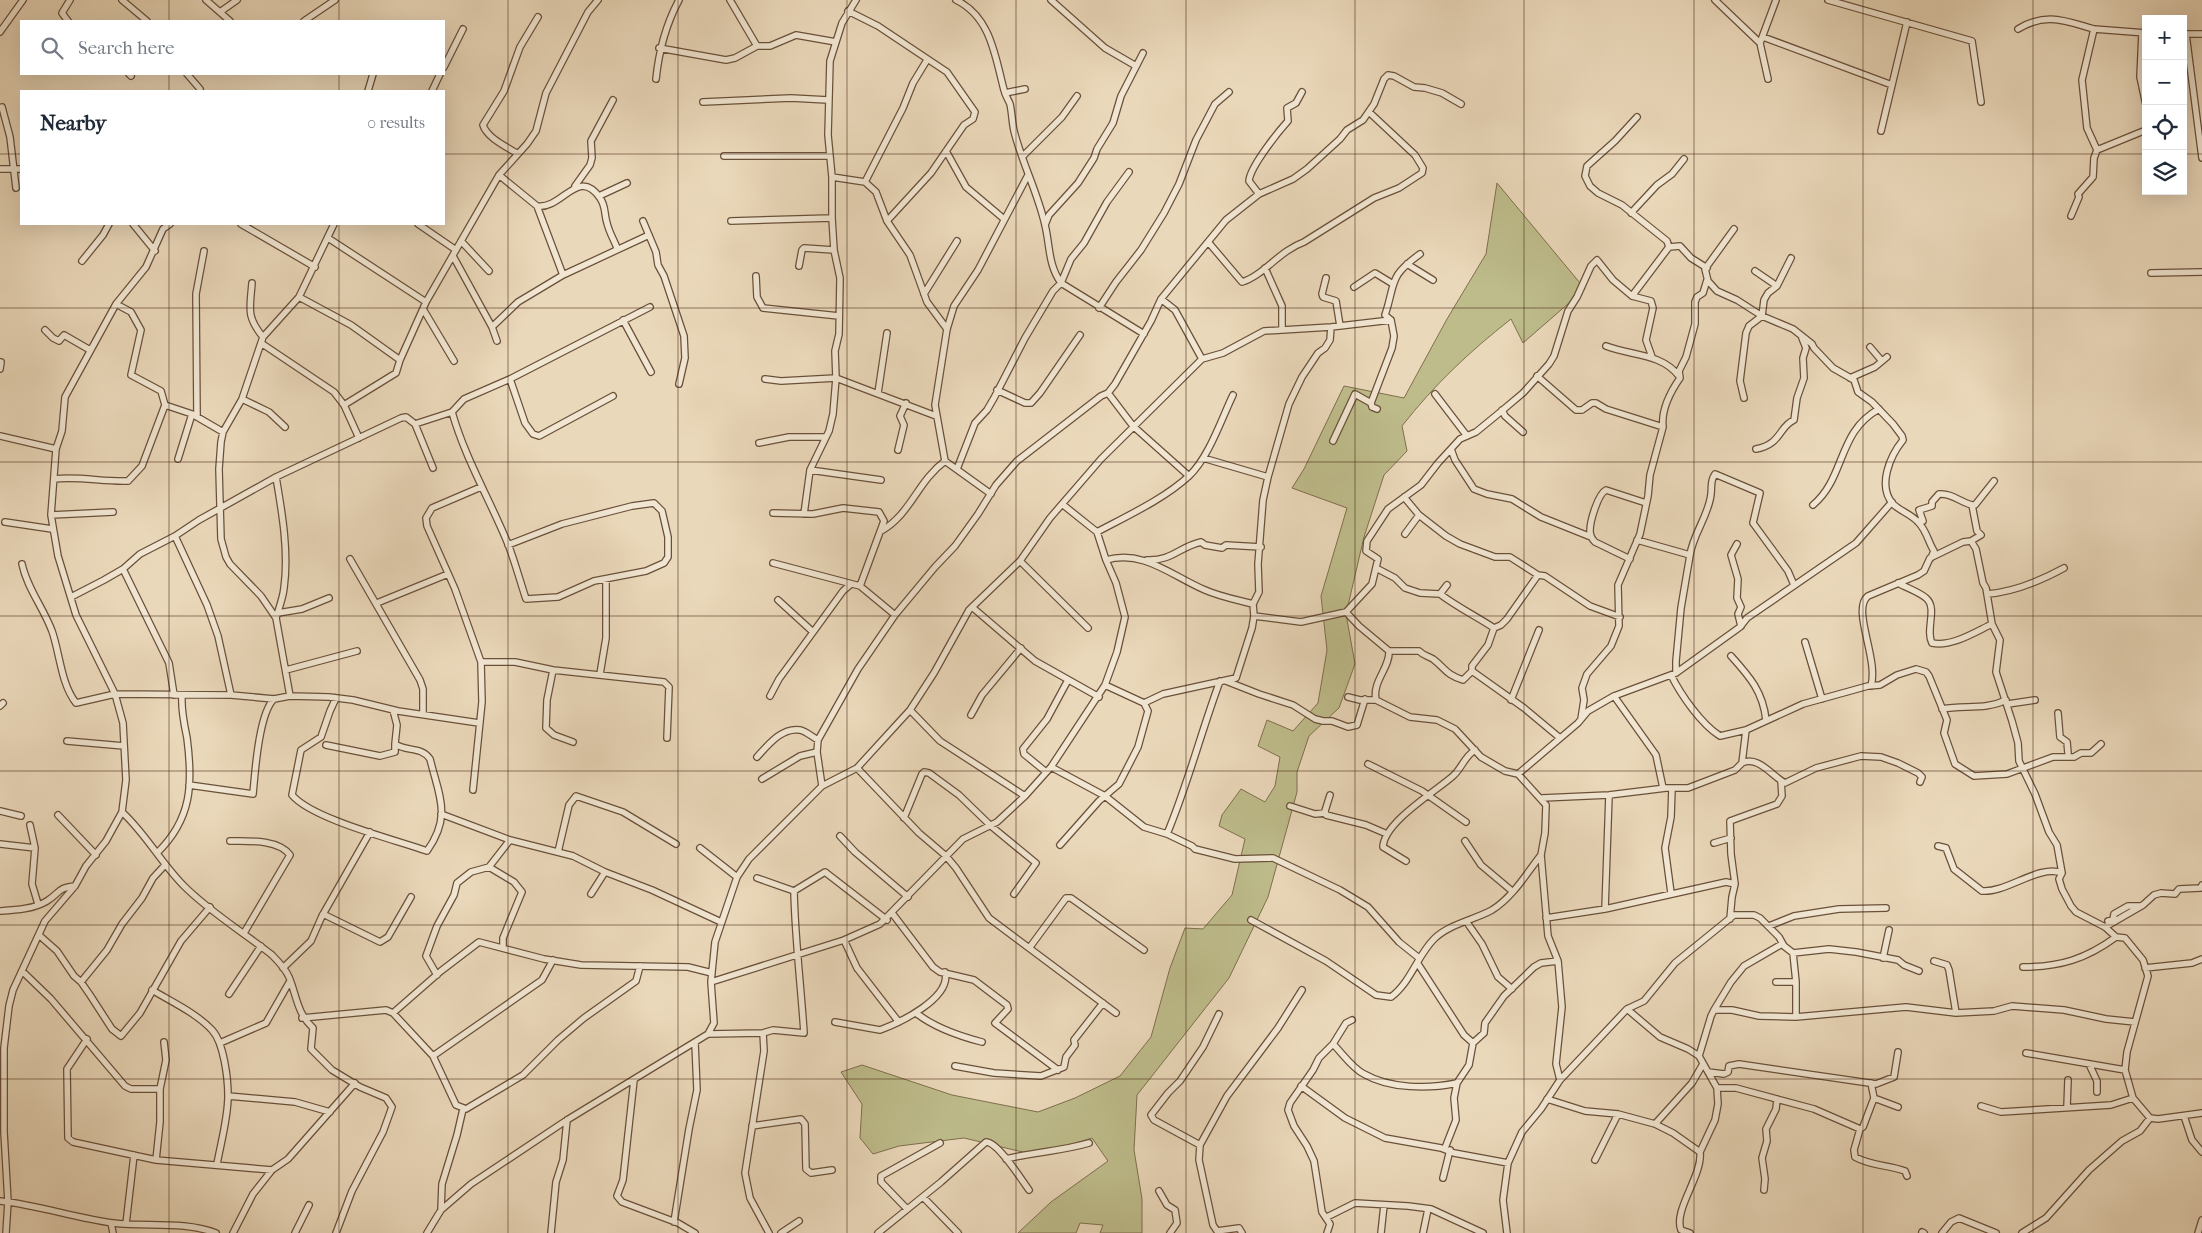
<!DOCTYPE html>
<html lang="en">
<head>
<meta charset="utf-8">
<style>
  body { margin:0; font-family:"IM FELL French Canon",serif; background:#f2f2f3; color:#1f2937 }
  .controls { position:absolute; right:15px; top:15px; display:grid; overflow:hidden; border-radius:0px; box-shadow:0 5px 20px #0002 }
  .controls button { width:45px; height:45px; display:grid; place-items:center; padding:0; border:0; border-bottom:1px solid #e0e1e3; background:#fff; color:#1f2937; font:25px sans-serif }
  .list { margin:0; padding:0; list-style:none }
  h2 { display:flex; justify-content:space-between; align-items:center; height:65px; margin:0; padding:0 20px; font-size:21px }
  h2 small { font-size:16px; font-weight:400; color:#747a83 }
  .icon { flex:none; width:28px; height:28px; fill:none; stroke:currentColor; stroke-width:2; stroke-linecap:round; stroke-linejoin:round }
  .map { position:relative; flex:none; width:2202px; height:1233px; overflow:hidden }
  .search { position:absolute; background:#fff; box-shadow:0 5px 20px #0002; left:20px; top:20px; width:425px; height:55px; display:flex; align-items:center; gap:12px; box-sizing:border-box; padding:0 18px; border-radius:0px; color:#747a83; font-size:19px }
  .panel { position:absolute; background:#fff; box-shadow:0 5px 20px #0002; left:20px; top:90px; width:425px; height:135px; border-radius:0px }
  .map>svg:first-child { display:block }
</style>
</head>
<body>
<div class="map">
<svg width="2202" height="1233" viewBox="0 0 2202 1233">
  <rect width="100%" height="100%" fill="#ead8ba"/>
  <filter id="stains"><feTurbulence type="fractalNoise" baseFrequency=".004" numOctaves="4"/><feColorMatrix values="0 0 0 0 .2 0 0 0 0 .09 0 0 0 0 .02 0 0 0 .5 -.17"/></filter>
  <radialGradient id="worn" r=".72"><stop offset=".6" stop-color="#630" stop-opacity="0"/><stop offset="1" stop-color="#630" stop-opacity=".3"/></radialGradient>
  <path fill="#bebc8b" stroke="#7e6f4d" d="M1497 183 1585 289 1523 343 1511 319C1469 352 1435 384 1402 426L1407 451 1384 475 1364 537 1346 614 1355 664 1339 708 1309 736 1297 772V792L1268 897 1229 978 1137 1095 1134 1150 1142 1199V1233H1100L1103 1225 1080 1223 1076 1233H1018L1051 1202 1108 1161 1092 1138 1035 1155 964 1138 899 1146 873 1154 860 1138 862 1104 841 1072 862 1065 952 1095 1038 1112 1075 1098 1120 1076 1151 1037 1170 968 1185 928 1203 929 1232 895 1245 839 1219 826 1222 815 1241 789 1265 802 1275 786 1280 757 1258 746 1267 720 1293 731 1318 703 1327 650 1321 596 1347 508 1292 488 1304 469 1344 386 1404 398 1447 319 1486 254Z"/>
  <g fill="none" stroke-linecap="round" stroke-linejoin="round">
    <defs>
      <path id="minor" d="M122 0 147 21
        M206 0 230 21
        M730 0 757 46
        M956 0C991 17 995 56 1004 90 1005 95 1008 99 1010 104 1012 113 1012 122 1014 131 1022 163 1038 193 1045 225 1050 245 1048 265 1061 283L1144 334
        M1051 0 1105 48 1136 66
        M1715 0 1760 43
        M1828 0 1972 41 1981 102
        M848 11 878 26 947 72 975 112 973 119 964 125 931 173 887 221
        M220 12 237 0
        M68 21 62 13 70 0
        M304 21 335 0
        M2018 29C2046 12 2065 21 2094 29
        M0 32 23 0
        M2142 33 2140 77 2146 105
        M2146 33 2094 29 2082 80 2087 128 2097 150 2146 130
        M2183 34H2202
        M2186 34 2202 158
        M1763 37 1892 85
        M659 48 726 60 735 58 757 46H770L796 35 836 42
        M444 67 463 29
        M129 74 131 76
        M187 74 200 89
        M656 79C659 50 665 26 679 0
        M1768 79 1760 43 1776 0
        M368 91 373 74
        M432 91 440 74
        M1005 93 1025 89
        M703 102 791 98 828 100
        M2 107 10 137 16 188
        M1637 117 1615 141 1587 166 1585 176 1590 186 1598 193 1622 205 1667 241 1669 247
        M1881 131 1907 22
        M946 151 966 187 1004 219
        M518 154C507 147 487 138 483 125L504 91 520 47 538 17
        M724 156H830
        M1023 156 1062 117 1077 96
        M0 169H21
        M499 175 537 206 563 275
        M832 177 865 182 876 192 887 221 910 255 927 302 947 329
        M865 182 903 108 913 83 927 60
        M575 186 590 165 592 158 591 141 613 100
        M1259 194 1249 181C1250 167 1278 132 1288 121L1287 108 1296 103 1302 92
        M599 196 627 183
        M537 206C562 210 578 166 600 198 606 206 604 214 607 223 609 232 614 240 617 248
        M1631 213 1657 185 1672 174 1684 159
        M2071 216 2079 197 2078 194 2093 177 2094 158 2097 150
        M643 221 656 252 658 265 664 276 684 336 685 358 679 384
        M731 221 832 218
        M133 224 155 251
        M241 224 315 267
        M418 224 456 250
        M1045 225 1049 215 1078 183 1094 158 1097 149 1113 123 1121 96 1143 53
        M1734 229 1705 269 1708 281 1717 291 1737 300 1762 316 1793 329 1812 344 1814 348 1833 368 1854 380 1858 392 1872 402 1893 424 1902 436 1903 440C1890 456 1877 486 1893 504 1900 511 1911 514 1918 522 1927 531 1928 542 1934 551L1931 558
        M328 238 426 302
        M461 241 489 271
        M1209 243 1242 282C1263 276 1279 251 1304 242L1374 198 1399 188 1422 173 1423 168 1415 155 1369 112
        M453 256 492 327 497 341
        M82 261 103 235 109 224
        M1407 264 1433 280
        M799 266 802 250 804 248 834 250
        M1265 268 1282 306V329
        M1755 271 1777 286
        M2151 273 2202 272
        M756 276 757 297 763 308 839 316
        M1326 278 1322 294 1323 297 1336 301 1340 326
        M252 283C250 309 246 316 263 337
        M1354 287 1375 273 1393 284
        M924 294 957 241
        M1632 296 1669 247 1680 246 1691 258 1707 268
        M299 297 351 325 400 360
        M1161 299 1175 310 1202 359
        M1099 308 1116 282 1141 250 1164 213 1179 184 1196 140 1215 104 1229 92
        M423 309 454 361
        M623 320 651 372
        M492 327 518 302 563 275 649 235
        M45 330 53 338 59 341 64 335 90 350
        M261 343 334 392 344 405 359 438
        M1606 346C1632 356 1661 353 1679 376
        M1870 347 1881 360
        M0 369 1 362
        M1537 376 1576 410H1582L1592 403H1596L1606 409 1663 427
        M1850 378 1875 367 1887 357
        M510 379 525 423 533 434 539 436 613 396
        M765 379 781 381 836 378 936 416
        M997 390 1025 403H1031L1040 393 1080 335
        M878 393 887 333
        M1108 393 1133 426 1189 476
        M1435 394 1467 436
        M1744 398 1740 381 1746 333 1749 326 1762 316 1764 300 1768 293 1777 286 1791 258
        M242 399 269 412 285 427
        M1371 403 1392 348 1394 336 1391 320
        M165 405 192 414 223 432
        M344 405 396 373 400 360 426 302 499 175 527 144 536 131 546 93 588 12 598 0
        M1502 410 1505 416 1523 432
        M197 417 196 294 204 251
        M415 424 452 412
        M0 436 56 449
        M1333 441 1355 394 1371 403 1372 407 1377 409
        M759 443 789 437H826
        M1451 449 1455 460 1474 489 1487 494 1512 499 1541 517 1591 537
        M1756 449C1782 444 1779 426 1794 420L1797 398 1804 378 1803 358 1806 348 1802 338
        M898 450 904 425 900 416 906 403
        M1203 458 1268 477
        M178 459 192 414
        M957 469 975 423 987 410 994 398 1025 338 1053 291 1061 283 1071 259 1084 243 1107 202 1129 172
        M810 470 881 480
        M276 477C282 512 289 552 284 588 283 598 279 608 276 618
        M54 479C79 476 103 482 128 481L142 466 165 405 161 391 131 375 141 330 131 312 116 304
        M991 494 945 461 935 405 947 329 954 306 978 270 1028 175
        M1404 497 1419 515 1446 536 1460 544 1495 557H1510L1538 575
        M1813 505C1846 477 1837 432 1879 409
        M1972 505H1975L1994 481
        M773 513 813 514 843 508 879 512 884 521 860 586
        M804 514 810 470 829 431 833 414 836 378 835 351 839 334 840 278 834 250 832 218V177L828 135 830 61 842 23 856 0
        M51 515 113 512
        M1918 521H1923L1919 510 1932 506V502L1939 494C1952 493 1960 502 1972 505
        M5 522 52 529
        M881 531C911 514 917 482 945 461
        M1097 532C1127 516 1164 499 1189 476 1209 457 1221 420 1233 395
        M1405 534 1419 515
        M175 536 207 605 218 636 231 695
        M1637 540 1690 555 1681 608 1676 661V673
        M1971 541 1976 549 1983 583 1986 588 1992 624 2000 640 1996 672 2012 721 2018 743 2019 761 2035 794 2049 832 2057 845 2062 873 2059 879 2062 889 2071 906 2076 912 2105 927 2116 937 2125 938 2143 960 2148 976 2127 1052 2125 1070 2133 1098 2150 1118 2158 1119 2202 1113
        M1737 544 1731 555 1738 579 1737 598 1741 607 1738 614 1741 626
        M508 545 562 524 632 506 654 503 662 511 668 537V557L664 563 646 571 594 581 558 597 526 599C520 581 515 562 508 544 490 500 465 458 452 412L464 399 510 379 650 307
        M1690 555C1693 534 1709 515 1711 494 1712 486 1710 481 1715 474L1760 493 1753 523 1788 571 1794 585
        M350 559 420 680 423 689V714
        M1630 559 1595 542C1592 539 1590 536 1590 531 1590 521 1598 494 1606 490L1646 503
        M1106 560C1143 549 1172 576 1205 590 1221 597 1238 600 1253 604
        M1147 560C1172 561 1179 547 1201 542L1205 545 1222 548 1226 545 1261 547
        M1020 561 1088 628
        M773 563 860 586 895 615
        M22 564C27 588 43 607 52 631 60 654 61 684 76 703L115 694 231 695 274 699 290 696 329 697 353 700 398 711 479 723
        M1376 568 1395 578 1405 588 1420 593 1440 594 1447 585
        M123 569 169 663 174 695
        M1898 583C1907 588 1919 592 1926 598 1938 608 1925 630 1932 643 1952 647 1975 632 1992 624
        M1440 594C1457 607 1476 616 1494 628L1488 645 1472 666V671L1524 708 1560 738
        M1987 594C2015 592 2040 581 2064 568
        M71 597 104 580 123 569 140 554 175 536 199 520 276 477 401 418 406 417 415 424 433 468
        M778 600 813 632
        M377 603 448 574
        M972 607 1035 661 1099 697
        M278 613 302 609 329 598
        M1254 616 1301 622 1346 612
        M1494 628 1501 625 1507 619 1538 575 1545 576 1590 606 1620 617
        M1805 642 1822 699
        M1389 651H1419C1424 656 1428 656 1433 659 1446 669 1445 674 1463 680L1472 671
        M1731 656C1750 677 1763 692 1766 720
        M481 662H515L553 670 664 682 669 687 667 738
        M286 670 357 651
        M553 670 547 700 546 728 554 735 573 742
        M600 674 606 638V579
        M1671 675C1681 695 1701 724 1720 736L1746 730 1803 704 1868 686 1880 685 1897 675 1916 669 1926 672 1929 676 1947 720 1944 733 1955 764 1974 776 2007 774 2053 757H2074L2081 753H2091L2101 744
        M1226 681 1259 694 1293 705 1315 719 1323 721H1332L1348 727 1357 725 1365 699
        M1871 686C1879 659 1851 609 1868 596L1918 575 1924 571 1930 558 1963 542 1971 541 1981 535 1977 531 1972 505
        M290 696 276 618 261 596 230 564 226 557 221 539 219 469 221 442 223 432 242 399 263 337 299 297 334 224
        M770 696 779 679 843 591 850 585
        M1614 696 1656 755 1663 788
        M1348 697 1360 700H1376
        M336 698 330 711 321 737 301 750 292 795C312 819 396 840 427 851 452 816 439 796 430 759 421 746 407 752 395 744L397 725 393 710
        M1511 700 1539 630
        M1144 703 1163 694 1236 678 1252 628 1254 616 1253 604 1259 592 1258 564 1263 500 1268 477 1289 404 1302 377 1318 353 1325 348 1330 340 1331 327
        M2008 704 2035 700
        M0 706 3 703
        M1942 709C1965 705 1986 710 2006 700
        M910 710 940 741 1025 796
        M2058 713 2060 737 2067 742 2068 753
        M971 715 982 695 1021 648
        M1581 719 1584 700 1582 688 1587 674 1611 646 1619 626 1618 585 1640 534 1648 496 1650 475 1663 427C1661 410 1671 391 1680 378L1679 371 1686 357 1695 324V302L1697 297 1703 293 1707 280
        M67 741 124 746
        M326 745 380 756 395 752V744
        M757 757C768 745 782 727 800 730 806 731 812 737 818 740
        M1742 763C1758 755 1772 776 1785 783L1816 768 1861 756 1881 757 1898 763 1918 773 1922 777 1920 782
        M1368 764 1422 791 1466 822
        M1051 767 1105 796 1144 827 1167 834 1192 846 1195 849 1235 859 1273 858 1340 890 1368 907 1399 942 1419 958
        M857 768 919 833 946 856 956 868 989 918 1116 1013
        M1046 772 1024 754 1023 749 1047 719 1068 680
        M1518 774 1578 723 1588 711 1614 696 1676 673 1740 627 1747 618 1856 543 1892 502
        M762 779 800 756 817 752
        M189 785 253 794C255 772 259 713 274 699
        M822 786 857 768 910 710 934 673 969 610 1020 561 1050 518 1101 459 1202 359 1223 353 1264 331 1331 327 1391 320 1385 315C1396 282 1388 277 1420 254
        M473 790 482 702 481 662 455 589 427 526 426 518 432 508 481 487
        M1330 795 1325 811 1326 815 1366 825 1387 834
        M1542 798 1609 795 1666 788H1688L1735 770 1742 763 1746 730
        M1290 806 1315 814 1325 813
        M0 811 21 816
        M122 812C146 834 161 863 184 886 210 912 243 932 272 955 279 962 285 968 289 977 297 997 297 1013 313 1028L311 1049 332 1070 360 1087 386 1098 392 1107 383 1132 352 1191 336 1233
        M441 814 510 840 573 856 605 872 652 890 721 922
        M58 815 96 855
        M904 818 922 774 924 772 929 773 959 795 991 826 1036 863 1014 894
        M30 825 35 848 32 884 38 904
        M1167 834C1188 784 1201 732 1220 681
        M840 836 855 852 908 897
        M230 841C248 841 278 839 290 855L244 933
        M1465 841 1481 865 1512 891
        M1714 843 1731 838
        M0 844 35 848
        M1060 845 1099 801 1119 784 1138 747 1148 711 1144 703 1105 685
        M1938 846 1946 848 1954 869 1982 891C2007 893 2039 864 2062 873
        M700 848 737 877
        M558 852 569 805 576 796 623 812 676 844
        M157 853C192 819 193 784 187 738 184 724 181 710 182 696
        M1406 861 1383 847C1384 822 1435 792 1453 776 1462 768 1464 757 1475 750
        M489 867 514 882 522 892 503 938V947
        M757 878 794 891 825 872 887 920
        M1735 884 1731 854 1730 821 1777 804 1782 796 1781 781
        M1671 893 1665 848 1671 817 1672 788
        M591 894 605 872
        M1605 909 1609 795
        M0 911C16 910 34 909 47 901 61 892 57 888 75 886L86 866 106 841 122 812 126 780 123 723 115 694 76 615 58 556 51 515 56 449 62 431 65 397 116 304 146 267 163 229 170 224
        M892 913 933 967 940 972 974 980 1007 1005 1008 1009 995 1023 1058 1070
        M323 914 380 942 388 937 411 897
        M1546 918 1605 909 1726 882 1735 884 1732 897 1730 919
        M1251 920 1326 961 1376 995 1391 997C1411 982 1417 956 1434 939 1449 924 1474 920 1492 910 1512 898 1527 873 1541 855
        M1466 921 1482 944 1498 977 1512 989
        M2108 921 2113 919 2114 914 2128 906H2140
        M1769 926 1794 916 1839 909 1886 908
        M2105 927 2143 905 2154 895 2161 893 2175 894 2179 889 2201 888 2202 885
        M40 936 57 951 74 976 81 982 90 995 112 1029 121 1036 140 1013 181 941 210 907
        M844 940 857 968 898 1021
        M1030 947 1066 898H1071L1144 950
        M1793 953 1796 982V1017
        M1883 958 1889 930
        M553 960 542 980 433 1056 456 1105 466 1109 523 1075 558 1040 584 1018 636 981 640 966
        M1934 961 1947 965 1949 970 1956 1013
        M1418 964 1464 1035 1473 1043
        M2023 967C2060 967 2086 959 2116 937
        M283 968 311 941 322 916 370 832
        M2145 968 2192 963 2202 959
        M22 971 51 999 125 1086 131 1089H160
        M437 975 426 956 437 926 454 895 457 883 471 872 489 867 510 840
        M81 982 107 950 122 924 142 898 153 878 165 865
        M711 982 844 940 880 924 963 839 997 822 1025 796 1051 767 1105 685 1117 652 1125 617 1116 583 1106 560 1097 532 1062 504
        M1776 982H1796
        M152 990C172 1002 196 1013 212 1030 224 1043 228 1079 228 1096 228 1118 221 1142 217 1164
        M229 994 261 946
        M1627 1009 1660 1037 1688 1049 1699 1056 1717 1088 1718 1104 1715 1120 1700 1152
        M1714 1010 1731 982 1744 966 1782 944
        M393 1013 441 971 479 942 544 959 581 965 688 967 712 973
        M916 1013C935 1028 959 1036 982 1042
        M302 1018 386 1010 393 1013 433 1056
        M835 1022 880 1030C899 1023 952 998 945 972
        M763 1033 764 1051 745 1173 750 1198 769 1233
        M708 1034 763 1033 773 1030 804 1033C801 986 795 939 794 891
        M87 1039 67 1069 68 1138 73 1142 156 1160 272 1170
        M220 1043 266 1023 290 981
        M1333 1044C1343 1054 1352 1068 1364 1074 1390 1089 1429 1089 1457 1083L1469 1065 1473 1043 1484 1033 1485 1023 1504 996 1534 967 1541 963 1558 961
        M2026 1053 2125 1070
        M1699 1056 1711 1016 1714 1010H1732L1759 1016 1796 1017 1906 1007 1956 1013 1994 1011 2012 1006 2064 1010 2106 1019 2135 1022
        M2089 1064 2097 1081V1092
        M955 1066 994 1073 1041 1076 1064 1067 1066 1057 1075 1045 1074 1040 1103 1003
        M1708 1072 1724 1074 1728 1072 1729 1066 1739 1064 1876 1084 1894 1077 1898 1052
        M634 1080 623 1180 617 1196 622 1202 678 1223 695 1233
        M1560 1080 1627 1009 1644 1001 1675 963 1734 915H1754L1760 918 1779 937 1784 946 1793 953 1829 949 1856 952 1898 960 1904 965 1919 971
        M1301 1086 1345 1118 1385 1138 1441 1148 1454 1153 1508 1163
        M1717 1088H1736L1814 1109 1860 1129 1863 1127 1874 1098 1871 1083
        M228 1096 295 1102 330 1112
        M1874 1098 1898 1107
        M1547 1099 1585 1111 1618 1114 1655 1124 1673 1133 1700 1152C1703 1175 1673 1210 1681 1230L1690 1233
        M1981 1106 2001 1112 2111 1105 2133 1098
        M2067 1107 2068 1080
        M2184 1116 2192 1140 2202 1152
        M1655 1124 1692 1083 1703 1064
        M752 1126 801 1119 805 1124 806 1169 811 1173 832 1170
        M1860 1129 1854 1150 1855 1157C1871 1166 1889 1165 1905 1171L1907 1176
        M1200 1145 1154 1120 1151 1115 1168 1093 1180 1081 1203 1047 1219 1014
        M1445 1148 1456 1120 1454 1098 1457 1083
        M1006 1159C1034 1152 1062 1151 1089 1143
        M156 1160 160 1122V1089L166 1060 164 1042
        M1595 1160 1618 1114
        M1443 1178 1450 1150
        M1764 1190 1765 1179 1762 1158 1767 1141 1766 1129 1776 1109 1777 1099
        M1159 1191 1167 1205 1175 1210 1177 1223 1170 1233
        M923 1197 958 1233
        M0 1201C38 1205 75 1218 113 1223 147 1227 184 1221 216 1233
        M907 1209 881 1182V1176L940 1143
        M441 1210 442 1184 457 1135 463 1109
        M1327 1217 1355 1203 1408 1206 1431 1209 1483 1233
        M674 1222 689 1129 697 1090 695 1043
        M111 1223 113 1233
        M126 1224 134 1155
        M1922 1232 1924 1233
        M6 1233 8 1202 4 1132V1048L9 1006 13 990 45 921 75 886
        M233 1233 253 1194 272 1170 288 1159 355 1083
        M295 1233 309 1205
        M427 1233 441 1210 471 1184 567 1120 708 1034 714 1023 711 982 715 942 737 877 749 859 822 786 817 752 818 740 858 669 895 615 935 567 955 546 978 514 996 485 1017 461 1101 396 1108 393 1115 384 1151 321 1161 299 1226 220 1259 194 1293 179 1307 169 1340 139 1347 130 1363 120 1374 104 1384 79 1388 75 1394 76 1414 87 1425 88 1442 93 1461 104
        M551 1233 556 1182 563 1160 567 1120
        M781 1233 799 1221
        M878 1233 941 1182 986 1142C998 1142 1021 1179 1029 1190
        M1242 1233 1239 1228 1217 1231 1213 1225 1199 1160 1200 1145 1227 1096 1278 1028 1302 990
        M1327 1233 1330 1224 1322 1212 1314 1161 1307 1146 1294 1126 1288 1110 1290 1103 1313 1070 1319 1058 1333 1044 1346 1023 1352 1020
        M1381 1233 1384 1205
        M1423 1233 1428 1209
        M1507 1233 1503 1200 1508 1163 1522 1132 1541 1109 1560 1080 1556 1064 1562 1007 1558 961 1548 936 1541 855 1545 833 1546 805 1518 774 1505 771 1481 757 1455 729 1437 720 1410 717 1376 700C1372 681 1390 668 1389 651L1359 626 1346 612 1372 584 1378 559 1366 551 1367 541 1388 509 1421 485 1438 463 1460 439 1476 432 1498 414 1523 393 1549 364 1554 356 1568 311 1577 297 1591 266 1597 260 1613 280 1632 296 1651 301 1653 308 1646 340 1652 357
        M1942 1233 1951 1222 1959 1218 1996 1233
        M2022 1233 2046 1218 2089 1170 2122 1141 2140 1131 2150 1118
        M2198 1233 2202 1220"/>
    </defs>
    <use href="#minor" stroke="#6a503a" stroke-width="8"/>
    <use href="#minor" stroke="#f1e6d2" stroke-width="5.5"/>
  </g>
  <path fill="none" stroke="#3f220f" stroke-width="1" stroke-opacity="0.55" d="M169 0V21M339 0V21M508 0V1233M678 0V1233M847 0V1233M1016 0V1233M1186 0V1233M1355 0V1233M1524 0V1233M1694 0V1233M1863 0V1233M2033 0V1233M169 74V91M339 74V91M0 154H21M444 154H2146M2183 154H2202M169 224V1233M339 224V1233M0 308H2202M0 462H2202M0 616H2202M0 771H2202M0 925H2202M0 1079H2202"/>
  <rect width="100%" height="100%" filter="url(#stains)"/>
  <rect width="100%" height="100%" fill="url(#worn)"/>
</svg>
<div class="controls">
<button>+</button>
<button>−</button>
<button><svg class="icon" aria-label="locate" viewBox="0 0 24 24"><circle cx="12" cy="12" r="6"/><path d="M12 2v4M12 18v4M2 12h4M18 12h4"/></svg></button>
<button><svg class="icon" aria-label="layers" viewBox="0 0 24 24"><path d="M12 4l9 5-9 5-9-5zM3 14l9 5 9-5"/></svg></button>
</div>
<div class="search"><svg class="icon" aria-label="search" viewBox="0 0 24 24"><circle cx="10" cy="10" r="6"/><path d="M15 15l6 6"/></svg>Search here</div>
<section class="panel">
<h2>Nearby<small>0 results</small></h2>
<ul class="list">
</ul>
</section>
</div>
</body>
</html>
